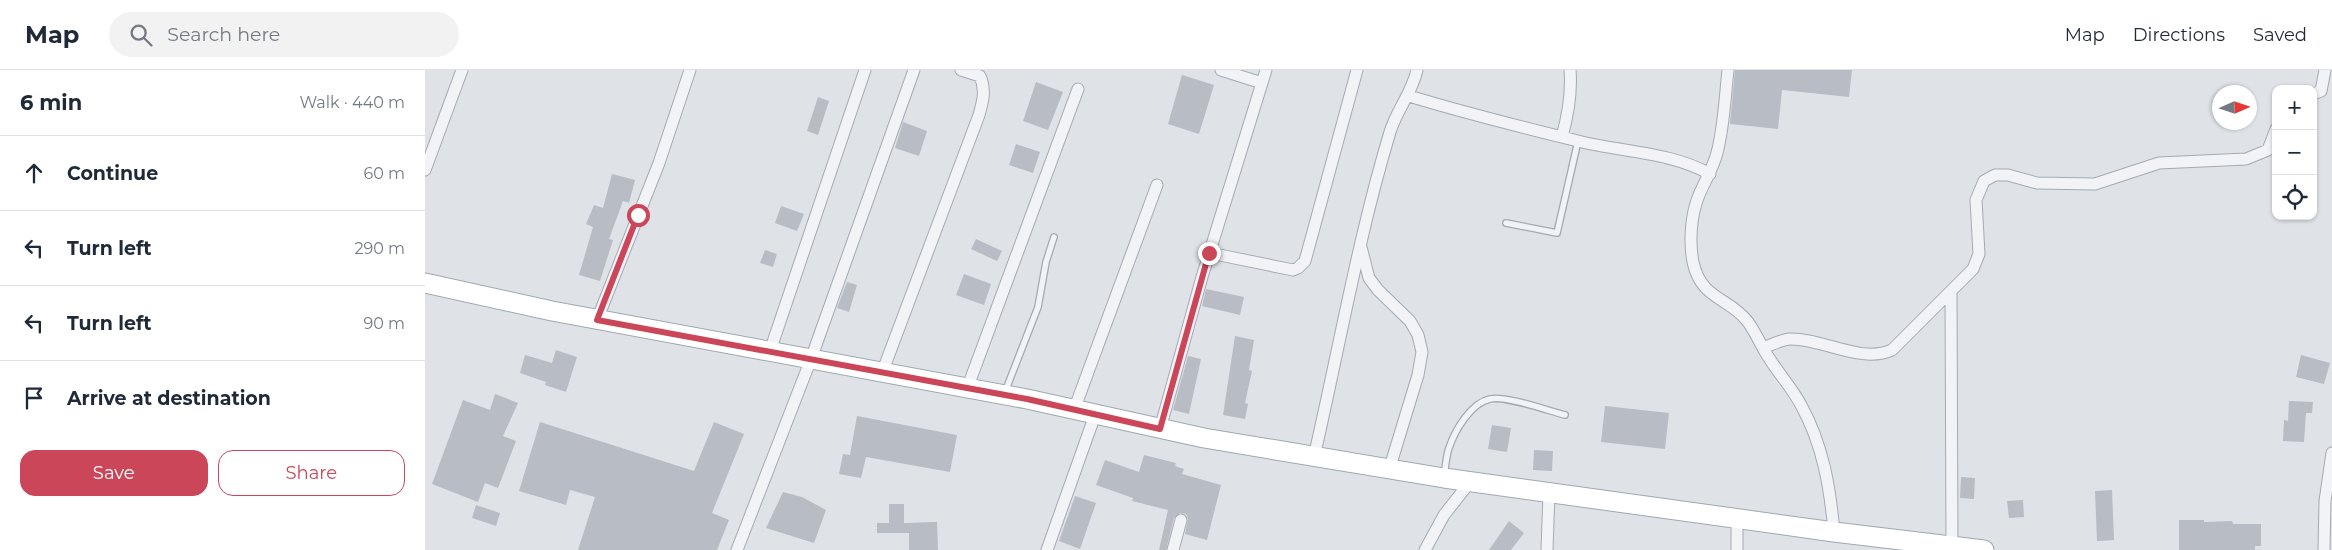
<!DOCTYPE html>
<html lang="en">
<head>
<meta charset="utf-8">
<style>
  body { margin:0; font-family:Montserrat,sans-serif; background:#f2f2f3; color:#1f2937 }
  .controls { position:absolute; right:15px; top:15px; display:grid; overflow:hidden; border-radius:10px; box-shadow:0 1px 4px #0004 }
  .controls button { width:45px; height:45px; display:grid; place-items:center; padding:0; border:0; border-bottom:1px solid #e0e1e3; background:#fff; color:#1f2937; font:25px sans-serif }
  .compass { position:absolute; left:1787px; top:15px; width:45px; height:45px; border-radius:50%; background:#fff; box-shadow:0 1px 4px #0004; rotate:87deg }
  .stop { position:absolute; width:15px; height:15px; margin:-11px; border:4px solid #cb4658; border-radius:50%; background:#fff }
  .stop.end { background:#cb4658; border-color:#fff; box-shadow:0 1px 5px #0008 }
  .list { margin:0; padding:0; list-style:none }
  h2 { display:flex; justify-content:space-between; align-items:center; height:65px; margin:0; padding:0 20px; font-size:21px }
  h2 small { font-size:16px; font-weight:400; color:#747a83 }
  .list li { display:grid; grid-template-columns:32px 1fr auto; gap:15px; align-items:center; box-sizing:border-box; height:75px; padding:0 20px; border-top:1px solid #e0e1e3 }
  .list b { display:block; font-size:19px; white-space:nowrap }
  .list em { font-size:16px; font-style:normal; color:#747a83 }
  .actions { display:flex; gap:10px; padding:15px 20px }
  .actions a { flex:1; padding:11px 0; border:1px solid #cb4658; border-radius:15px; text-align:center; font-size:18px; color:#cb4658 }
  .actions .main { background:#cb4658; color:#fff }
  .icon { flex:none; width:28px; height:28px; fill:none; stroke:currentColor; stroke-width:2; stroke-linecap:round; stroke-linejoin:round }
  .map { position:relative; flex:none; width:1907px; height:480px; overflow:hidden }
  header { display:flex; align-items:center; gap:30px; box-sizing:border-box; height:70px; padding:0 25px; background:#fff; border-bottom:1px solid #e0e1e3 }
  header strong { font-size:24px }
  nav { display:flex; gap:28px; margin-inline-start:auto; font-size:18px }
  .search { width:350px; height:45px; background:#f2f2f3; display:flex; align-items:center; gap:12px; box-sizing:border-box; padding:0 18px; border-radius:28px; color:#747a83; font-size:19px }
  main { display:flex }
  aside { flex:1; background:#fff }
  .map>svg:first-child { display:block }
</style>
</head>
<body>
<header>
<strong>Map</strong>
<div class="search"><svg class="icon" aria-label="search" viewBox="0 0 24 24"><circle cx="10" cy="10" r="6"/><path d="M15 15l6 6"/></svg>Search here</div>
<nav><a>Map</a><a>Directions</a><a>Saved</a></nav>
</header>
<main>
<aside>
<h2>6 min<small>Walk · 440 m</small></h2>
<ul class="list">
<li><svg class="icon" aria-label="ahead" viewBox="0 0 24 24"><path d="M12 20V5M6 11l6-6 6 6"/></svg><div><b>Continue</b></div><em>60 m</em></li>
<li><svg class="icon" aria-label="left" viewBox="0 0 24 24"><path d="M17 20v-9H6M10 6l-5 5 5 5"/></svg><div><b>Turn left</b></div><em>290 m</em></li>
<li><svg class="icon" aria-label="left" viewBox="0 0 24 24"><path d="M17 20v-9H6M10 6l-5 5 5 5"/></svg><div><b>Turn left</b></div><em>90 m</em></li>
<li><svg class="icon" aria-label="arrive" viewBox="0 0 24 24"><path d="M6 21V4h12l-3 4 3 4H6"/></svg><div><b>Arrive at destination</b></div></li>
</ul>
<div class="actions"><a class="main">Save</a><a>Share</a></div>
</aside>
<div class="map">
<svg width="1907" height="480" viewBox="0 0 1907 480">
  <rect width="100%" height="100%" fill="#dfe3e8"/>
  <path fill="#b7bcc5" d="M1310 0H1427L1424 27 1357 20 1353 59 1305 54Z
    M757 5 789 15 774 64 743 54Z
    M611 12 638 22 623 60 598 51Z
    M393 27 404 31 393 65 382 61Z
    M478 52 502 61 494 86 470 78Z
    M591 74 615 82 608 103 584 95Z
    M187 104 210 110 204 133 198 131 184 169 188 170 175 211 154 205 168 157 161 154 169 135 178 138Z
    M356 136 379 144 372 161 350 153Z
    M551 169 577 181 572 191 546 179Z
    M340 180 352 184 348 197 335 193Z
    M539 204 566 214 559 235 531 225Z
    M422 212 432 215 424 242 412 238Z
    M781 219 819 227 815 245 777 236Z
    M810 266 829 270 824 300 827 301 820 333 823 334 820 349 798 345Z
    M131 280 152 287 141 322 120 315 121 312 95 303 100 285 127 293Z
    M1876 285 1905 293 1899 314 1871 307Z
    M763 286 776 289 764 344 748 340Z
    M70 324 93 333 78 366 91 371 73 418 60 413 53 432 7 414 38 330 65 340Z
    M1864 331 1888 332 1887 343H1881L1879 372 1858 371 1859 350 1863 351Z
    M1180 336 1244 343 1240 379 1176 372Z
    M432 346 532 365 525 402 441 387 436 408 414 404 418 384 425 385Z
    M115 352 269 401 289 352 319 364 287 443 304 450 292 480H153L170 427 145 420 141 435 94 421Z
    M1067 355 1086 358 1082 382 1063 379Z
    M1109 380 1128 381 1127 401 1108 400Z
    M719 385 751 393 750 396 759 399 757 404 796 415 782 470 760 464 763 449 761 444 755 443 749 448 741 480H734L743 440 707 431 708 428 671 415 680 390 714 402Z
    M1536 407 1550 408 1549 429 1535 428Z
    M1687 420 1689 470 1672 471 1670 421Z
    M358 422 377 427 401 440 389 473 341 458Z
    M650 426 671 433 655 479 634 471Z
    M1598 430 1599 447 1584 448 1582 431Z
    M464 434H479V453L512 452 513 480H484V463H452V453H464Z
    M51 435 75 443 71 456 47 448Z
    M1754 450H1779V452L1807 451 1808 454H1836V476H1830V480H1754Z
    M1084 451 1099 463 1086 480H1064Z"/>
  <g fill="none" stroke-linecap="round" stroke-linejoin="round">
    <defs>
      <path id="lane" d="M1081 153 1132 163 1153 71
        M580 322 613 237 621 192 629 167
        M1019 404C1021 396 1021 386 1024 378 1030 360 1046 333 1065 329 1080 325 1124 341 1140 345"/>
      <path id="street" d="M796 0 837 13
        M1303 0C1300 27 1299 56 1292 83 1288 98 1280 111 1274 125 1266 144 1264 171 1268 192 1276 230 1304 227 1323 252 1331 263 1336 276 1344 288 1354 304 1367 318 1376 335 1398 375 1405 417 1409 462
        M1888 24 1896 21 1900 0
        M984 26C1040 43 1096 57 1153 71 1196 82 1246 82 1285 104
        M1137 67C1143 45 1147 23 1145 0
        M0 100 37 0
        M936 177 944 208 953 220 985 251 993 265 997 282 993 305 964 400
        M785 183 868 200 873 198 880 191 932 0
        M1526 222 1527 475
        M172 250 234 93 265 0
        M1338 278C1346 275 1356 270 1364 269 1398 268 1436 294 1467 280L1548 199 1554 184 1551 130 1559 111 1570 105H1583L1612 113 1670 114 1734 93 1821 89 1843 80 1851 59
        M345 281 440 0
        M457 303 554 45C558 31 561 20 555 6L536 0
        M542 319 653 19
        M649 340 732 115
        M735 359 777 207 841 0
        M889 387C914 279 933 168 965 62 972 39 987 23 992 0
        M312 480 386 289 489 0
        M622 480 670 345
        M748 480 756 450
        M1000 480 1019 445 1045 412
        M1122 480 1124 423
        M1312 480V449
        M1899 480 1900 431 1907 383"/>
      <path id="primary" d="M0 213 127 241 602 329 779 368 1019 408 1409 462 1559 480"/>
    </defs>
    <use href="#lane" stroke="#a4aab2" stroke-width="8"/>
    <use href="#street" stroke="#a4aab2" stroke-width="13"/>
    <use href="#primary" stroke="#9fa7b4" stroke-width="21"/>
    <use href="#lane" stroke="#f2f3f7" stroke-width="5.5"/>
    <use href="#street" stroke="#f2f3f7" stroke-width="11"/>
    <use href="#primary" stroke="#fff" stroke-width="19"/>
  </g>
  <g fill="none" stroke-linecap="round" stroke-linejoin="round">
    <path stroke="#cb4658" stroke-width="6" d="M213 145 172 250 602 329 735 359 784 183"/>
  </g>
</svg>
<div class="controls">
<button>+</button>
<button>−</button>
<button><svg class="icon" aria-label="locate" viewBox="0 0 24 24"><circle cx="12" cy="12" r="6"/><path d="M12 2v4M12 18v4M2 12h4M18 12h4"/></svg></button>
</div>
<svg class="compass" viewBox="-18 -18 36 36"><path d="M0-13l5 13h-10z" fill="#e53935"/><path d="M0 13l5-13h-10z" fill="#747a83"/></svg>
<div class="stop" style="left:213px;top:145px"></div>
<div class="stop end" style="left:784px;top:183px"></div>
</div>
</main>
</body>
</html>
